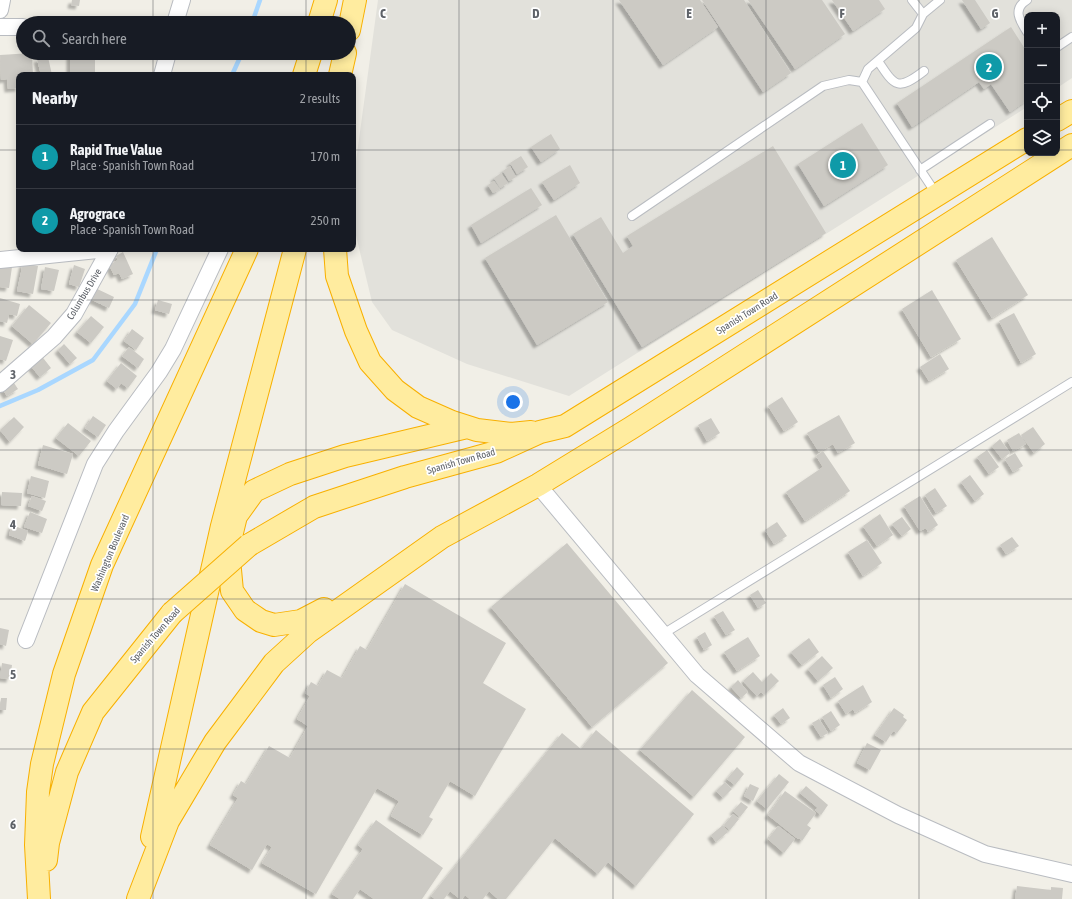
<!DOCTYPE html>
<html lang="en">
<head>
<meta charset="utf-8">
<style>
  body { margin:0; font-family:"Asap Condensed",sans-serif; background:#242831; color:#f1f3f6 }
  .controls { position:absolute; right:12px; top:12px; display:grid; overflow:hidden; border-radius:8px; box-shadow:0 2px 10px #0003 }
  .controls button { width:36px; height:36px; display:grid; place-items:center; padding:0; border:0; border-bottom:1px solid #363941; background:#171b24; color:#f1f3f6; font:20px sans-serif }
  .you { position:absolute; left:513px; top:402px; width:14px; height:14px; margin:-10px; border:3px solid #fff; border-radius:50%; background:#1a73e8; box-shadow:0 0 0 6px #1a73e833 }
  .badge { display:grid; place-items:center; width:26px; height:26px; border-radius:50%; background:#b45309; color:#fff; font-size:13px; font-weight:700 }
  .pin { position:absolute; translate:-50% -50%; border:2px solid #fff; box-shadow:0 1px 4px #0006 }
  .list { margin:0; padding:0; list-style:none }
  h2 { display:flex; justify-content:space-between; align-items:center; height:52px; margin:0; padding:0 16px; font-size:17px }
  h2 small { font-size:13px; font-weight:400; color:#9ea1a6 }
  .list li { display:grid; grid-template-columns:26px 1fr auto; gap:12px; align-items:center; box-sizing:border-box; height:64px; padding:0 16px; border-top:1px solid #363941 }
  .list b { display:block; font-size:15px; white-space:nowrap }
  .list p { margin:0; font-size:13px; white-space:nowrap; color:#9ea1a6 }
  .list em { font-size:13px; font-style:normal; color:#9ea1a6 }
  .icon { flex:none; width:22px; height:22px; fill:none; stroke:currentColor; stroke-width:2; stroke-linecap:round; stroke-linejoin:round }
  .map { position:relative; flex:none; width:1072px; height:899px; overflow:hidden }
  .search { position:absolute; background:#171b24; box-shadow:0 2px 10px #0003; left:16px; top:16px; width:340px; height:44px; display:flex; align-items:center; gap:10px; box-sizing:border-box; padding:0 14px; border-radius:22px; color:#9ea1a6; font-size:15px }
  .panel { position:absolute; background:#171b24; box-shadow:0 2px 10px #0003; left:16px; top:72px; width:340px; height:180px; border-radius:8px }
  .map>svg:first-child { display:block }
</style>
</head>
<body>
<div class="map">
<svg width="1072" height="899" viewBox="0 0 1072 899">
  <defs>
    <filter id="shadow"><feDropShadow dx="-3.5" dy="3.5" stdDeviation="1" flood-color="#0004"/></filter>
  </defs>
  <rect width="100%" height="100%" fill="#f1efe7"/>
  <path fill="#e2e1db" d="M378 0H1072V78L1057 88V15H1027V107L569 396 467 364 392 330 372 302 353 223V183Z"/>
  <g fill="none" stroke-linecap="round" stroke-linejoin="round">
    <path stroke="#a9d7ff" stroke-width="4.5" d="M252 23 260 0
      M232 75 242 53
      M0 406 38 390 93 360 135 304 157 249"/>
  </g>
  <path fill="#cccac4" filter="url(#shadow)" d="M72 0H80L79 6 71 5Z
    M619 0H700L718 27 663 65Z
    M702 0H744L791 73 763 92Z
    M748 0H822L845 34 795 69Z
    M832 0H879L885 9 853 31Z
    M962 0H975L990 23 981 29Z
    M201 17 218 23H199Z
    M1011 27 1027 52V100L1010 112 991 84 984 89 979 82 912 127 897 103Z
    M32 53 33 75H19V88L8 89 7 79 1 80 0 55Z
    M70 53H95V75H70Z
    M48 57 52 75H41L37 59Z
    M110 72H125V75H110Z
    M862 123 888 165 824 206 798 164Z
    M551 134 560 149 541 162 531 147Z
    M773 146 826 233 642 347 573 234 601 217 623 253 633 246 627 236Z
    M521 156 528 167 517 174 510 163Z
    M570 165 580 183 554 200 542 182Z
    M510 166 516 177 509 181 503 171Z
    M501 173 508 183 500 188 494 178Z
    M494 181 500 189 493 193 488 185Z
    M531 188 542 205 481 243 471 225Z
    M556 215 608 302 537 345 485 258Z
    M992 237 1028 295 992 318 956 260Z
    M123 252 133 274 122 279 119 273 114 275 109 265 118 260 116 256Z
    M23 263 38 266 33 294 17 291Z
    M0 265 12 267 9 288 0 287Z
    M74 265 85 269 79 287 69 284Z
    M45 267 59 270 54 291 41 289Z
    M91 286 114 297 109 308 86 297Z
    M932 290 961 339 931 357 902 309Z
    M0 298 20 304 17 316 9 314 7 323 0 321Z
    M158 300 172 304 169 314 155 310Z
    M29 305 51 323 33 344 12 326Z
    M1014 313 1036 354 1021 363 999 321Z
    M91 316 104 327 91 343 77 332Z
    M132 329 144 338 136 350 124 341Z
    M0 336 13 340 6 361 0 359Z
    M64 344 77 358 70 364 58 350Z
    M129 347 144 359 138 368 122 356Z
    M40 354 51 368 40 377 29 364Z
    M940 354 949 369 929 381 920 367Z
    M121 363 137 376 128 388 121 383 117 389 107 381Z
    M12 380 18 389 7 396 1 387Z
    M782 397 798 422 784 431 768 406Z
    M839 415 855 443 838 453 833 444 819 452 807 433Z
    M93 416 106 425 98 437 85 428Z
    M14 417 24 427 10 442 0 430Z
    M711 418 720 433 707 441 698 425Z
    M68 423 91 441 79 456 56 438Z
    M1033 427 1045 444 1034 453 1021 435Z
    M1019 433 1026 444 1013 451 1007 440Z
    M1000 439 1010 453 1002 459 992 446Z
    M43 445 73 454 67 474 38 465Z
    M987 450 999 467 989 474 977 457Z
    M823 451 850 491 805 521 786 492 823 467 816 456Z
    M1015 453 1023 466 1013 472 1005 459Z
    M970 475 984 494 975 501 961 482Z
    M31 476 49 481 45 498 27 493Z
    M935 488 947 506 936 513 925 495Z
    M2 492 22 493 21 506 1 505Z
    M32 496 46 501 42 511 28 506Z
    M920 496 938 525 928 532 926 528 920 531 904 506Z
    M30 512 47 519 42 533 24 527Z
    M880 514 893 535 877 546 863 526Z
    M902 517 911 529 902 536 892 524Z
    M777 522 787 536 774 544 765 530Z
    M12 525 28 531 25 541 9 535Z
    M1012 537 1019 546 1006 554 1000 545Z
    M867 540 882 563 863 576 848 552Z
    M567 543 668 663 592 727 491 607Z
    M405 584 506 643 483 683 526 709 475 796 450 781 429 817 433 819 423 835 391 816 399 801 377 788 316 894 262 863 272 847 267 844 252 870 210 845 238 798 233 795 241 781 246 784 269 746 290 758 308 726 297 719 310 696 305 693 311 682 318 686 327 670 342 678 360 646 367 650Z
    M758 590 766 603 758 608 750 595Z
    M723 611 735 630 726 635 714 616Z
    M0 628 9 630 6 646 0 644Z
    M705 632 712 645 704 650 697 637Z
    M748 637 760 656 737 671 724 652Z
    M809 638 819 652 802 665 791 652Z
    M822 656 833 668 818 681 808 669Z
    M2 663 12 665 10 679 0 678Z
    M753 672 762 682 771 673 779 681 764 695 761 692 757 696 743 681Z
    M835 677 843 689 831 698 823 685Z
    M738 680 748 692 741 698 731 687Z
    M863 685 872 702 855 713 853 709 846 714 838 701Z
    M692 690 745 737 694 797 640 750Z
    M1 698H7L6 710H0Z
    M783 708 790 718 781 724 774 715Z
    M894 708 904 715 903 717 907 720 897 733 893 731 886 742 875 735Z
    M831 711 840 725 831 731 822 717Z
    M819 719 828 733 821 737 812 723Z
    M596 730 694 814 636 886 608 862 598 874 555 838 506 899H498L489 891 483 899H470L465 895 462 899H460L450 891 444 899H435L431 896 562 733 581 749Z
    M867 743 881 750 870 770 857 763Z
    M737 767 744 774 735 785 727 779Z
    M779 774 789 782 767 809 757 801Z
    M725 782 732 789 723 798 716 791Z
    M750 784 759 788 753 801 744 796Z
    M806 786 828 805 821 815 815 810 818 808 800 793Z
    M785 791 816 813 807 825 811 828 802 841 799 838 798 839 768 815Z
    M741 802 748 807 740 817 733 811Z
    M733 814 739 819 730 830 724 825Z
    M376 820 443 868 422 899H374L360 889 353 899H340L332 894 363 849 358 845Z
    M723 825 728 832 716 842 711 835Z
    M778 826 795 839 784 853 768 839Z
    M1017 886 1051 890V887L1063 888 1062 899H1015Z"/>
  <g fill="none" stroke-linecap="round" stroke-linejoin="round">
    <defs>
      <path id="service" d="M912 0 923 14
        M1027 0C1012 9 1020 21 1027 32
        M1057 47 1072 37
        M878 61C895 87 898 91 924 71
        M862 82 868 69 916 28 923 14 940 0
        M920 170 990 124
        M632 216 823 86 849 80 862 82 937 195
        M663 634 1072 382"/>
      <path id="minor" d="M0 10 2 0
        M175 23 182 0
        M0 27H23
        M162 75 168 53
        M0 260 107 249
        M0 384 54 337 74 314 110 249
        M538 485 697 675 799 763 898 815 985 854 1072 874
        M26 640 95 464 116 431 159 372 173 349 220 249"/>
      <path id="trunk" d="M319 23 326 0
        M349 30 355 0
        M304 75 311 53
        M340 75 345 53
        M1057 120 1072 111
        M335 249 337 276 356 331 370 362 395 390 418 407 452 422 477 430 511 434 531 432
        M249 545 314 507 405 477 496 452 540 432 565 426 1027 139
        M324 609 301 621 274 625 261 621 245 610 232 591 228 549 236 516 254 491 290 474 345 456 467 427
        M152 837 222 526 295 249
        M46 860 48 843 67 772 93 712 172 613
        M39 899 36 845 38 792 42 764 64 674 102 565 247 249
        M138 899 168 821 215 742 274 663 308 632 442 537 538 485 631 428 1072 145"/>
    </defs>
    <use href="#service" stroke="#b9bcc1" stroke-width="10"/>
    <use href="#minor" stroke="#b9bcc1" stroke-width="18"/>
    <use href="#trunk" stroke="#f8b000" stroke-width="24"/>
    <use href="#service" stroke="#fff" stroke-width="8"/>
    <use href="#minor" stroke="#fff" stroke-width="16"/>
    <use href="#trunk" stroke="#ffec9f" stroke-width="22"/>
    <defs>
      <path id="trunk-bridge" d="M172 613 249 545"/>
    </defs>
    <use href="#trunk-bridge" stroke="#f8b000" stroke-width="24" stroke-linecap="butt"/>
    <use href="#trunk-bridge" stroke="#ffec9f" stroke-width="22"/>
  </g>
  <path fill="none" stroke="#5e6268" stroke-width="1" stroke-opacity="0.55" d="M153 0V23M306 0V23M459 0V899M613 0V899M766 0V899M919 0V899M153 53V75M306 53V75M0 150H19M353 150H1027M1057 150H1072M153 249V899M306 249V899M0 300H1072M0 450H1072M0 599H1072M0 749H1072"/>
  <g text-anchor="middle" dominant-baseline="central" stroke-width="3.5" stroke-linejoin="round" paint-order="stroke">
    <g font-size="10" fill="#5e6268" stroke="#fff">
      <text transform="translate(84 294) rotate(-59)">Columbus Drive</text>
      <text transform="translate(747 313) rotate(-32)">Spanish Town Road</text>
      <text transform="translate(461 461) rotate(-16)">Spanish Town Road</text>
      <text transform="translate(110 553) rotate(-67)">Washington Boulevard</text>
      <text transform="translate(155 635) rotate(-49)">Spanish Town Road</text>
    </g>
  </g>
  <g font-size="13" text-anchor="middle" font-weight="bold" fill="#5e6268" stroke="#fff" stroke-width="3.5" stroke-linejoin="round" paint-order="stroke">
    <text x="383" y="18">C</text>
    <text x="536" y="18">D</text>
    <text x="689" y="18">E</text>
    <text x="842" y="18">F</text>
    <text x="995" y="18">G</text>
    <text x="13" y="379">3</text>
    <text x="13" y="529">4</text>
    <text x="13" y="679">5</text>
    <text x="13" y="829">6</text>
  </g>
</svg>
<div class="controls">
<button>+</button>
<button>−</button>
<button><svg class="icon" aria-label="locate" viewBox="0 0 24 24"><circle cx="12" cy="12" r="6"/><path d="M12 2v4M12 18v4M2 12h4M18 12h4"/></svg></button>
<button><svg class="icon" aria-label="layers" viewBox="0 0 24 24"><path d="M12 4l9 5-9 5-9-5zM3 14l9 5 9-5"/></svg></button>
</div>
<div class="you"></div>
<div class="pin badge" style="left:843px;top:165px;background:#0f9aa8">1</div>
<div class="pin badge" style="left:989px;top:67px;background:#0f9aa8">2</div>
<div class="search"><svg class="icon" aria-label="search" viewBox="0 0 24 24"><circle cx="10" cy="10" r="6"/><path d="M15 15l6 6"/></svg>Search here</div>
<section class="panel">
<h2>Nearby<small>2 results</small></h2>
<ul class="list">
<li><span class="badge" style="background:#0f9aa8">1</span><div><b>Rapid True Value</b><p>Place · Spanish Town Road</p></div><em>170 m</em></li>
<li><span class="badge" style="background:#0f9aa8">2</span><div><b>Agrograce</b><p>Place · Spanish Town Road</p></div><em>250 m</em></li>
</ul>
</section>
</div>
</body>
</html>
